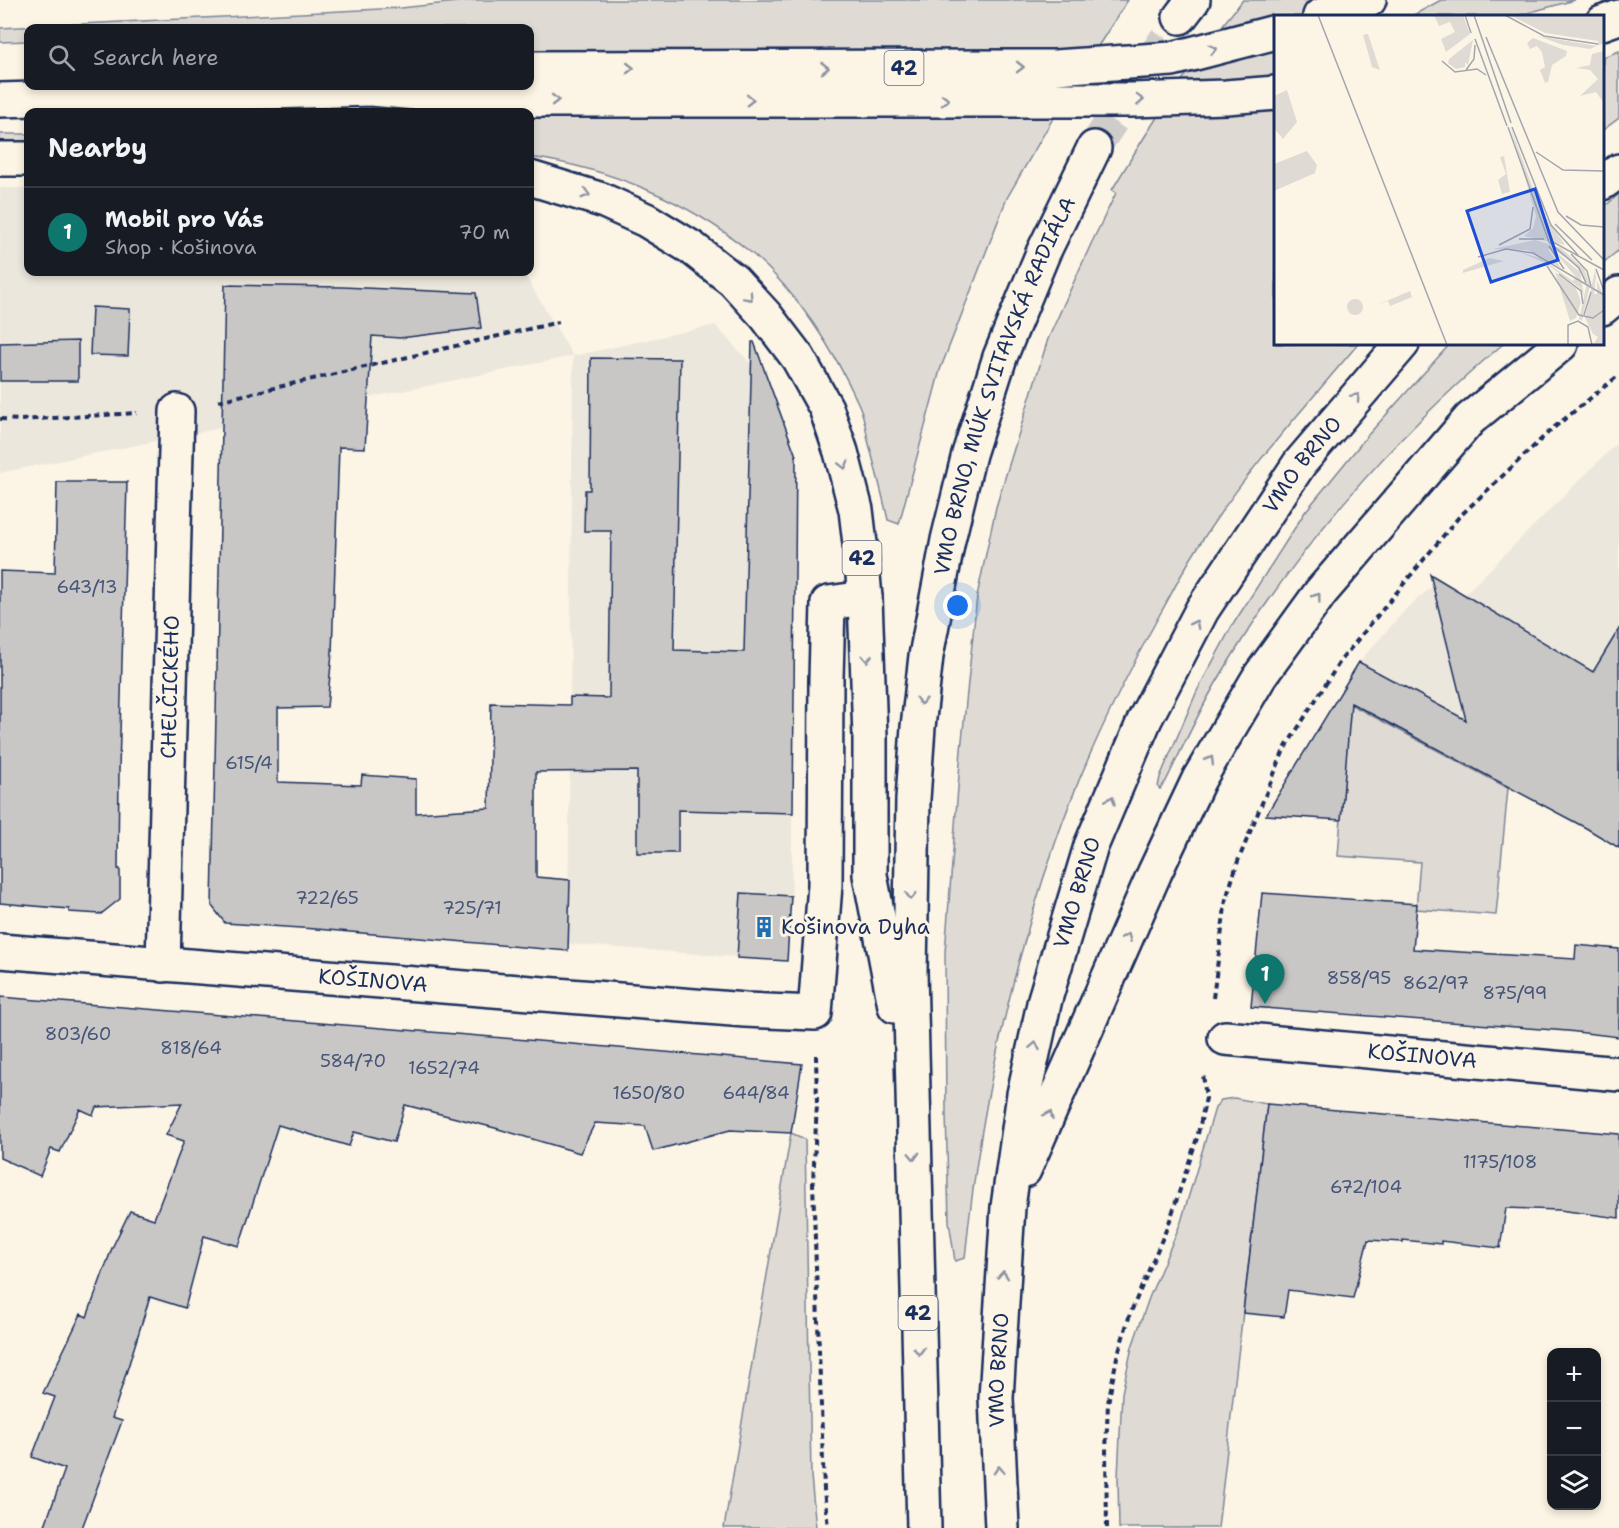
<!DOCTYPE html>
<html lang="en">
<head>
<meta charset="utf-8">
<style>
  body { margin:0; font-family:"Shantell Sans",sans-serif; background:#242831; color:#f1f3f6 }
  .controls { position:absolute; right:18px; bottom:18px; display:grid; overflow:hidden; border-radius:12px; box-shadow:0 3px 9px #0003 }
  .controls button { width:54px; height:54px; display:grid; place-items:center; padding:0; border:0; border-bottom:2px solid #363941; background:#171b24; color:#f1f3f6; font:30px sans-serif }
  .you { position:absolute; left:958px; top:606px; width:21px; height:21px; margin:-15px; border:4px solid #fff; border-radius:50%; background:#1a73e8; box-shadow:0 0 0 9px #1a73e833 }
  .badge { display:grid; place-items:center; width:39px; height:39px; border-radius:50%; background:#0f766e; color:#fff; font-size:20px; font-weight:700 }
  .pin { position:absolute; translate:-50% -50px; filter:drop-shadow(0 2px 3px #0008) }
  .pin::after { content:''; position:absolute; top:32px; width:21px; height:18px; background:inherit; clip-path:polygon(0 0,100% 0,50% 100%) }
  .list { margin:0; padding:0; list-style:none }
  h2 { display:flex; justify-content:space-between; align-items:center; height:78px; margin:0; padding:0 24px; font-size:26px }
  h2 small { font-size:20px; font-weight:400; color:#9ea1a6 }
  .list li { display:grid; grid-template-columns:39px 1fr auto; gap:18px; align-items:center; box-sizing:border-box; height:90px; padding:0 24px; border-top:2px solid #363941 }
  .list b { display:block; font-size:22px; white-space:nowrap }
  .list p { margin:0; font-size:20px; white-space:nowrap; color:#9ea1a6 }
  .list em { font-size:20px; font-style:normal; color:#9ea1a6 }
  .icon { flex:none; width:33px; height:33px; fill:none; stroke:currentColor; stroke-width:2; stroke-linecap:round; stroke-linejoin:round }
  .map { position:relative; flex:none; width:1619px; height:1528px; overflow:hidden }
  .search { position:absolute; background:#171b24; box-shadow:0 3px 9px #0003; left:24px; top:24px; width:510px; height:66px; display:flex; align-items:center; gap:15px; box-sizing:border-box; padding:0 21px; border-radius:12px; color:#9ea1a6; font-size:22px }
  .panel { position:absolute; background:#171b24; box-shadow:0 3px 9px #0003; left:24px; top:108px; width:510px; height:168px; border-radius:12px }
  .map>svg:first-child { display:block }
</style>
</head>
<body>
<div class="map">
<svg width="1619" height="1528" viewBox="0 0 1619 1528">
  <rect width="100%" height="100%" fill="#fcf5e5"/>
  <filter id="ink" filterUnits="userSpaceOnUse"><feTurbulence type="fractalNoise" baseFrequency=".0167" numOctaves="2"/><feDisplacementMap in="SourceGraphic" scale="12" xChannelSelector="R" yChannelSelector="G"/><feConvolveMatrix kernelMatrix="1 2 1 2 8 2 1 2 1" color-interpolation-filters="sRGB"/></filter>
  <g filter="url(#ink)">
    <path fill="#ece7dc" d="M0 188H28V272H523L573 356 715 325 751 364 775 405 792 710V884L787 961 568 944 573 356 0 473Z
      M1619 441V848L1586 828 1350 704 1359 662 1408 607 1440 580 1464 595Z"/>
    <path fill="#dfdbd4" stroke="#7d8599" stroke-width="1.5" d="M475 0H1128L1067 94 1007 198 940 370 899 524 888 520C882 493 875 467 868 440 866 429 864 416 859 405 835 351 795 289 749 251 687 200 608 168 530 157V112H372L371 86H530V28H28V41L0 42V28L401 8Z
      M1243 0H1356L1351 16H1276V344H1358C1302 411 1241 476 1195 552 1182 572 1172 593 1160 614 1120 687 1083 762 1056 841 1009 976 979 1116 965 1258L955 1261 949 1221 946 1114 945 952 961 750 977 596 996 507 1048 339 1091 244 1116 193 1112 190C1152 123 1192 61 1243 0Z
      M1441 0H1575L1516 16H1412Z
      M1619 51V118L1603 130V57Z
      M0 134H28V143H0Z
      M1619 194V250L1603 263V208Z
      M1450 344H1503C1391 439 1290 555 1216 683 1197 715 1182 749 1166 781L1160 789 1158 787 1160 777 1197 691 1232 626 1305 512 1368 435Z
      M1350 704 1508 788 1496 915 1416 909 1420 862 1338 856Z
      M1234 1098 1267 1104 1218 1528H1119L1118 1477 1122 1393 1132 1347 1149 1298 1181 1222 1215 1108 1221 1100Z
      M791 1133 805 1139 811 1476 816 1528H724Z"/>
    <path fill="#c8c7c6" stroke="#1b2f5e" stroke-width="1.5" d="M225 285 342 287 476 293 481 328 400 338 372 336 365 448 339 447 332 653 327 707 278 708V782L361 785 362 775 416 779V813L489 808 491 703 570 705V697L609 698 611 531H584L585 490H590L591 358 680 359 674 650 744 652 752 342H754L796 456 793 813 678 810V853H637V771L536 772V877L570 880 568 951 316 929 225 923 212 906Z
      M92 307 130 309 128 356 90 355Z
      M78 341V381H0V343Z
      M57 482H127L119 770 118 869H120V899L101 914 69 912V909L0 903V571L55 573Z
      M1430 574 1593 672 1619 629V848L1586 828 1351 703 1341 820 1266 815 1359 662 1466 720Z
      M741 893 791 896 787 961 737 958Z
      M1262 893 1417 904 1413 949 1575 959 1576 945 1619 949V1037L1568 1031 1251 1007Z
      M0 997 492 1037 802 1064 791 1133 730 1130 653 1151 645 1126 595 1123 580 1153 495 1128 405 1105 394 1142 354 1132 349 1146 278 1125 239 1246 204 1236 185 1308 150 1297 112 1418 122 1421 82 1528H44L65 1469 32 1457 55 1397 43 1393 81 1314 87 1317 112 1248 130 1211 154 1219 184 1141 166 1135 182 1103 96 1107 93 1115 80 1109 60 1152 51 1149 40 1176 0 1158Z
      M1267 1104 1619 1134V1218L1559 1210 1506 1208 1500 1248 1441 1241V1244L1403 1240V1242L1368 1240 1353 1298 1288 1290 1284 1317 1243 1313Z"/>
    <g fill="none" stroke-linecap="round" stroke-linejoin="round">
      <path stroke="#cfcdca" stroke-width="33" stroke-dasharray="33 16" stroke-linecap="butt" d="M1094 148 1180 17"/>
      <defs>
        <g id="minor">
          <path id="s1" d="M0 951 745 1010 815 1013 825 885 826 679 828 603 865 598"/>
          <path id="s2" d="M163 965 177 411"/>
          <path id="s3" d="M1225 1038 1619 1074"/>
        </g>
        <g id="highway">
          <path d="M1320 16 1369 0"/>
          <path d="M1180 17 1193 0"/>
          <path d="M1602 23 1619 17"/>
          <path d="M0 100 371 89 392 86"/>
          <path d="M0 159H28"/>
          <path d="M530 178 602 200 646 220 692 248 733 280 766 316 798 358 826 408 841 452 856 510 861 552 865 598 870 737V875L895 1006"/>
          <path d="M1602 183 1619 171"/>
          <path d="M1602 308 1619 294"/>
          <path d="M1024 1170 1155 872 1199 779 1260 676 1321 592 1470 419 1561 344"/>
          <path id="s4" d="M924 1528 910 972 913 799 918 727 926 656 948 540 969 454 1000 357 1043 253 1094 148"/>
          <path id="s5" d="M1002 1528 996 1398 1008 1207 1024 1094 1045 999 1091 846 1145 719 1202 610 1300 463 1402 344"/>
        </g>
      </defs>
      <use href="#minor" stroke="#1b2f5e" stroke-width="38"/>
      <use href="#highway" stroke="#1b2f5e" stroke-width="38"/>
      <path stroke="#1b2f5e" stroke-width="4" stroke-dasharray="6 4.5" stroke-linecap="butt" d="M218 401 559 322
        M0 419 19 420 137 413
        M1213 998 1226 899 1238 861 1284 750 1341 660 1458 518 1551 430 1619 375
        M816 1055 817 1104 813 1183 824 1490 828 1528
        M1107 1528 1106 1451 1108 1403 1117 1357 1130 1314 1169 1223 1197 1138 1206 1098 1203 1074"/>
      <use href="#minor" stroke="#fcf5e5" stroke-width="33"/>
      <use href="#highway" stroke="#fcf5e5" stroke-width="33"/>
      <defs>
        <path id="highway-bridge" d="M530 68 1055 67 1172 59 1276 32
          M371 89 495 100H1132L1226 97 1276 93"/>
      </defs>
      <use href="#highway-bridge" stroke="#1b2f5e" stroke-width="38" stroke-linecap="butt"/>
      <use href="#highway-bridge" stroke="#fcf5e5" stroke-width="33"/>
    </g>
    <defs><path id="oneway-chevron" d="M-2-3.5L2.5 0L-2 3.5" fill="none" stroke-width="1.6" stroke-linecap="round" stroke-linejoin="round" transform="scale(1.5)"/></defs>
    <g stroke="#8c92a2">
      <use href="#oneway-chevron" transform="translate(1213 49) rotate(-14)"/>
      <use href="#oneway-chevron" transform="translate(1020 67)"/>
      <use href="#oneway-chevron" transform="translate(630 68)"/>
      <use href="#oneway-chevron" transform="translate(825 68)"/>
      <use href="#oneway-chevron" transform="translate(555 100)"/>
      <use href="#oneway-chevron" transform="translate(750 100)"/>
      <use href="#oneway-chevron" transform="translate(945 100)"/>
      <use href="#oneway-chevron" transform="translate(1140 100) rotate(-2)"/>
      <use href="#oneway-chevron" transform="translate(586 194) rotate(17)"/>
      <use href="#oneway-chevron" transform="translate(749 297) rotate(47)"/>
      <use href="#oneway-chevron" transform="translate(1356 397) rotate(-49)"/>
      <use href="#oneway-chevron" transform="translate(844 465) rotate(76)"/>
      <use href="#oneway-chevron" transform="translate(1317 597) rotate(-53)"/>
      <use href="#oneway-chevron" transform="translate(1195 624) rotate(-63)"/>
      <use href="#oneway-chevron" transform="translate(867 658) rotate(88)"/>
      <use href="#oneway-chevron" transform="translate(921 701) rotate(96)"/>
      <use href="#oneway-chevron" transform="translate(1210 760) rotate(-59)"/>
      <use href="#oneway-chevron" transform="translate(1111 800) rotate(-67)"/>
      <use href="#oneway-chevron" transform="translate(911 896) rotate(91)"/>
      <use href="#oneway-chevron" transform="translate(1127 937) rotate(-67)"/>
      <use href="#oneway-chevron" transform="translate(1035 1046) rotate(-78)"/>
      <use href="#oneway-chevron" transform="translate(1049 1115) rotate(-66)"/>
      <use href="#oneway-chevron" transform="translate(914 1156) rotate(88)"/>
      <use href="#oneway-chevron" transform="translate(1003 1275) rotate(-86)"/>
      <use href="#oneway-chevron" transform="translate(919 1351) rotate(88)"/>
      <use href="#oneway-chevron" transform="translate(999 1470) rotate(-92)"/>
    </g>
  </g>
  <defs>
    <symbol id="building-bare" viewBox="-9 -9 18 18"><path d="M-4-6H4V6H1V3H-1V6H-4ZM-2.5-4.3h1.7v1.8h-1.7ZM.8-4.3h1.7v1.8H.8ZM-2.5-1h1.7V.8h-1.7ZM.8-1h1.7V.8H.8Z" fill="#1f6fb2" stroke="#fcf5e5" stroke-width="2.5" paint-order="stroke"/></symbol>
  </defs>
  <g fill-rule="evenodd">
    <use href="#building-bare" x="749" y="912" width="30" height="30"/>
  </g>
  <g text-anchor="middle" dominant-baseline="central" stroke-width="6" stroke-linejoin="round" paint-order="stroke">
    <g font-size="18" fill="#465578">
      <text x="87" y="587">643/13</text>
      <text x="249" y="763">615/4</text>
      <text x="327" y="898">722/65</text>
      <text x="472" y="908">725/71</text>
      <text x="1359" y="978">858/95</text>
      <text x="1436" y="983">862/97</text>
      <text x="1515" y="993">875/99</text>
      <text x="78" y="1034">803/60</text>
      <text x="191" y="1048">818/64</text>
      <text x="353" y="1061">584/70</text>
      <text x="444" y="1068">1652/74</text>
      <text x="649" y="1093">1650/80</text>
      <text x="756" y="1093">644/84</text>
      <text x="1500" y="1162">1175/108</text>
      <text x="1366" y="1187">672/104</text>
    </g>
    <g fill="#fcf5e5" stroke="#5e6a86" stroke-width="1.5">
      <rect x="884.5" y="51" width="39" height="34" rx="4.5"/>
      <rect x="842.5" y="541" width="39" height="34" rx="4.5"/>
      <rect x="898.5" y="1296" width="39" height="34" rx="4.5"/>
    </g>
    <g font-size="20" font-weight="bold" fill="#1b2f5e">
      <text x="904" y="68">42</text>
      <text x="862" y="558">42</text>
      <text x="918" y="1313">42</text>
    </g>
    <g font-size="21" fill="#1b2f5e" stroke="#fcf5e5">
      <text stroke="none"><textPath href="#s4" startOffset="1155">VMO BRNO, MÚK SVITAVSKÁ RADIÁLA</textPath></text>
      <text stroke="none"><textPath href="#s5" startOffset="1130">VMO BRNO</textPath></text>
      <text stroke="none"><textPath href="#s2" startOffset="278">CHELČICKÉHO</textPath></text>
      <text stroke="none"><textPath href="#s5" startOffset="644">VMO BRNO</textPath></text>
      <text stroke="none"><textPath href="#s1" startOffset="374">KOŠINOVA</textPath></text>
      <text stroke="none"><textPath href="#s3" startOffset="198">KOŠINOVA</textPath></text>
      <text stroke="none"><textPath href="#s5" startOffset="158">VMO BRNO</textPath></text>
    </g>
    <g font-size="21" fill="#1b2f5e" stroke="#fcf5e5" text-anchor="start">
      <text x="781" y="927">Košinova Dyha</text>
    </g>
  </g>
  <g transform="translate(1274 15)">
    <rect width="330" height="330" fill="#fcf5e5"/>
    <path d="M160 0H189L196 19 172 37 167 24 181 17 176 7 165 11ZM236 0H330V28L316 34 289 30 264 21 323 31 324 26 271 18ZM94 19 106 55 98 52 89 20ZM259 23 293 36 292 41 278 50 274 67 271 68 266 55 271 52 268 37 263 31 256 34 253 28ZM199 25 194 50 191 47V52L182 54 174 48 175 44ZM330 36V88L322 77 306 81 324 64 316 55 302 53 316 50 318 39ZM13 75 23 107 9 124 0 113V81ZM236 111 267 195 291 230 250 221 259 213 262 201ZM33 136 43 150 41 158 0 176V149ZM230 141 236 177 228 179 224 165 232 159 226 142ZM261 225 287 233 310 254 316 270 308 306 305 304 313 268 300 248 278 234 306 257 310 281 305 272 269 247 243 236 266 243 299 266 302 262 278 234H274L287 253 254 235 219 234ZM215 243 230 246 189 258V255ZM321 255 322 262 320 279H323V266L330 281V330H319L324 322 319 319 311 303ZM281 257 302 273 307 287 302 303 296 306ZM136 276 138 282 116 291 114 286 103 290ZM73 292a8 8 0 1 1 16 0a8 8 0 1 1-16 0Z" fill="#dfdbd4"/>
    <path fill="none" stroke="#a2a6af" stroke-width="1.5" d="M44 0 173 330M191 0 197 18M200 0 237 108M231 0 270 21 324 29M212 22 284 197 330 245M201 24 233 111M168 46 181 57 203 54 212 60M192 55 200 44 201 30M234 112 275 227 305 253 312 268M238 112 277 210 304 240M262 137 289 155 330 156M292 201 307 210 330 212M281 209 318 245M245 224H270M277 226 330 255M225 230 256 214 259 192M275 231 290 254M297 239 313 256 317 271M204 242 232 234 259 238 330 280M273 251 305 300 319 303 330 295M322 254 330 276M285 259 307 276 309 289M310 300 317 277M294 330V310L304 306 314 312 318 330"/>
    <path fill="#1d4ed8" fill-opacity="0.15" stroke="#1d4ed8" stroke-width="3" d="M261 174 284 245 217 267 193 196Z"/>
    <rect width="330" height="330" fill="none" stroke="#1b2f5e" stroke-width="3"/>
  </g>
</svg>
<div class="controls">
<button>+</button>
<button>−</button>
<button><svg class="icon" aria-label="layers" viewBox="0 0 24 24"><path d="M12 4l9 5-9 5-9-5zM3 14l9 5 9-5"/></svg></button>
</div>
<div class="you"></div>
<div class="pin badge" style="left:1265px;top:1004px">1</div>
<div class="search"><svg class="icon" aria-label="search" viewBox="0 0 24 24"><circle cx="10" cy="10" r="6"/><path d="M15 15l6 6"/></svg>Search here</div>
<section class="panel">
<h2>Nearby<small></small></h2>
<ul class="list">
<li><span class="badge">1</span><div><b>Mobil pro Vás</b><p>Shop · Košinova</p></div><em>70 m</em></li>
</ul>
</section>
</div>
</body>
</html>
